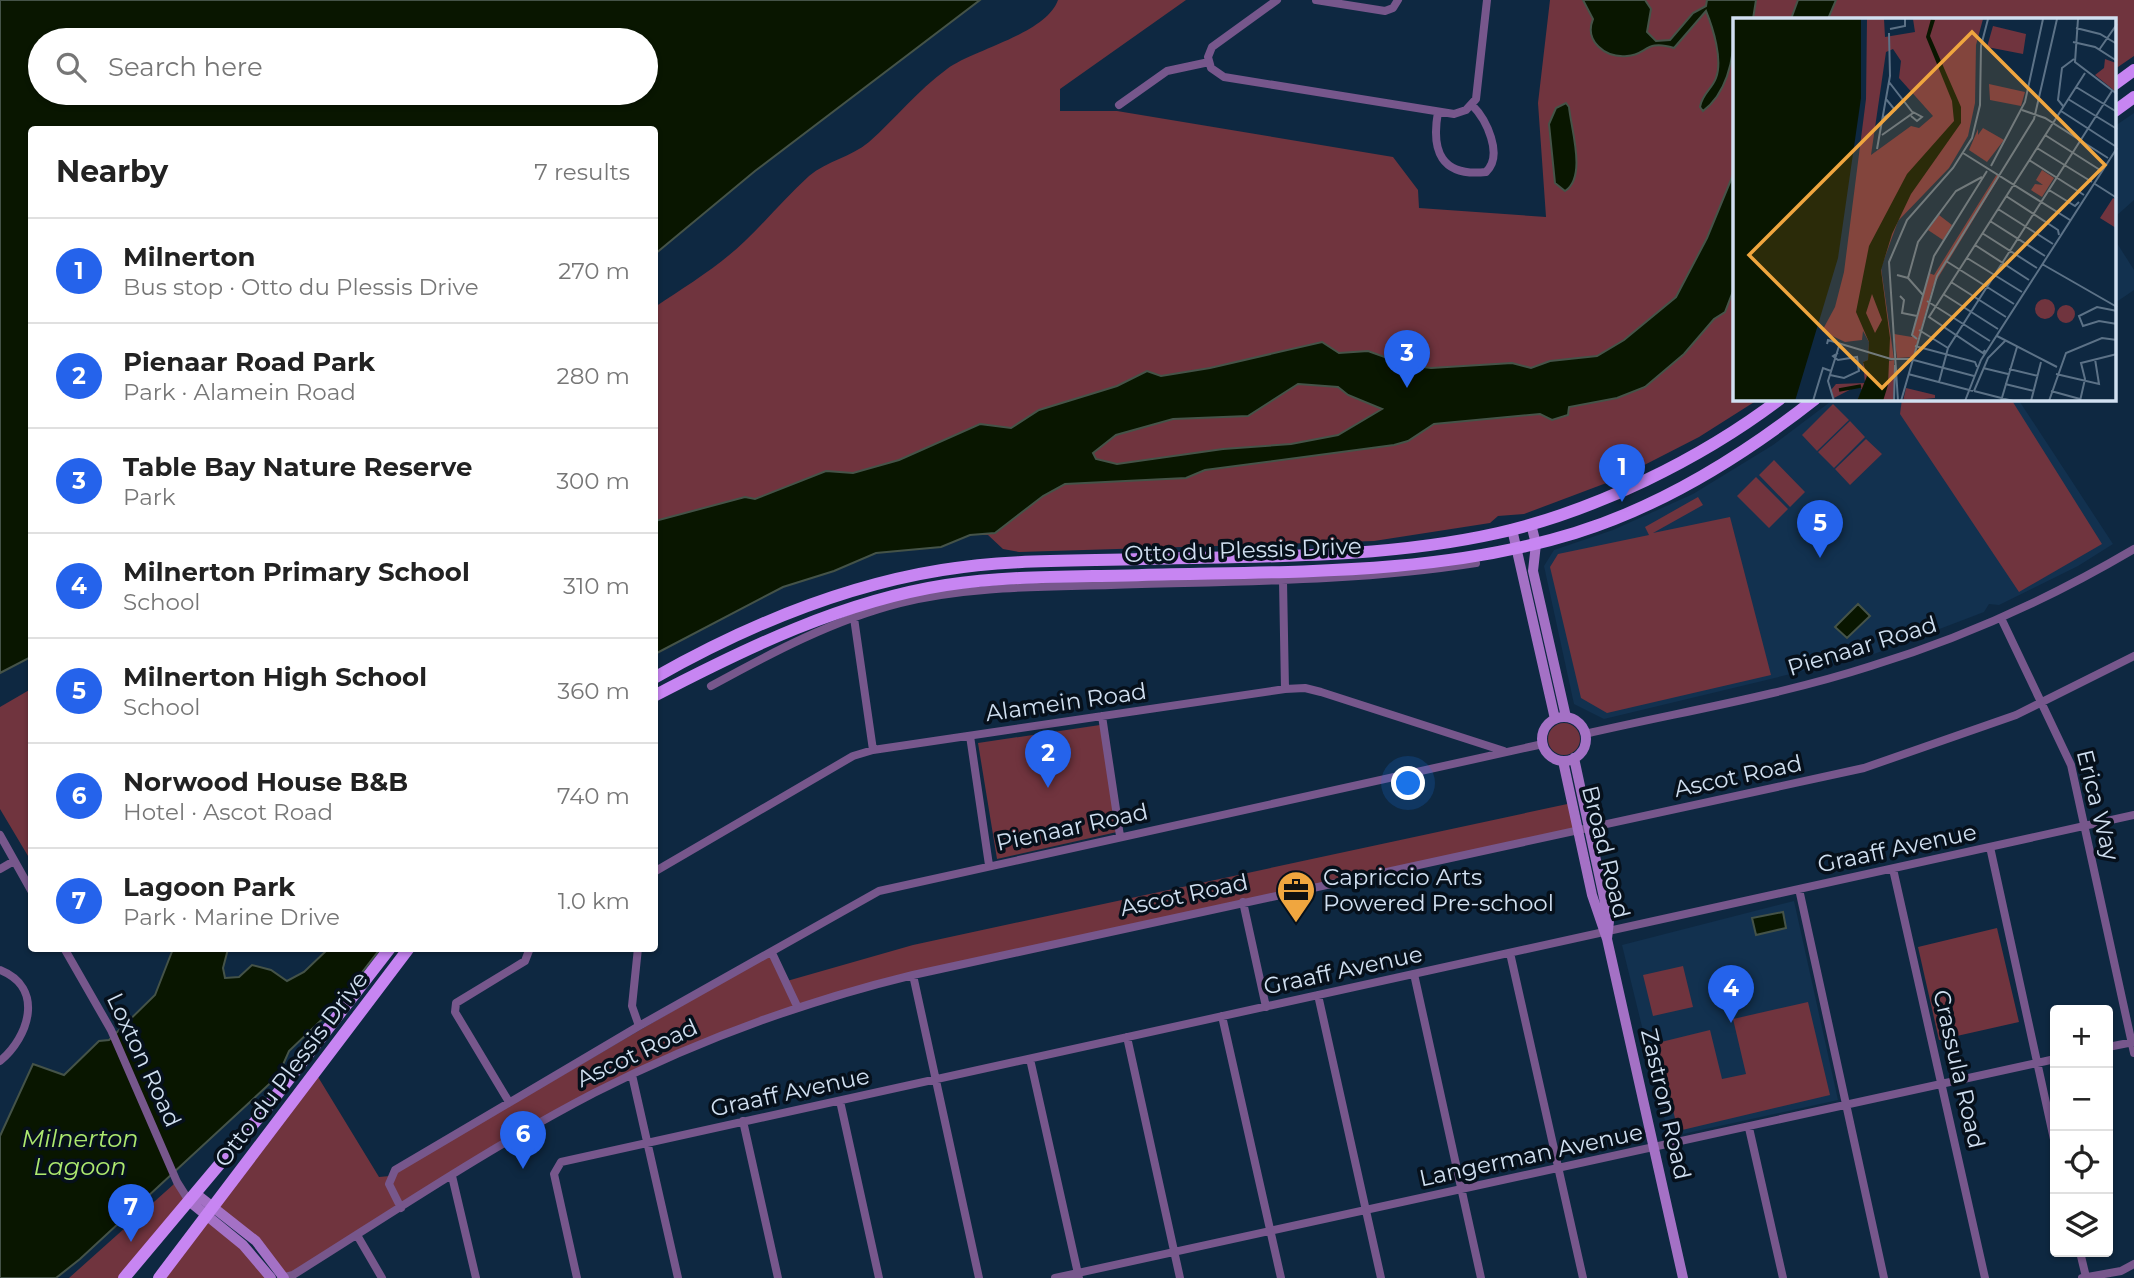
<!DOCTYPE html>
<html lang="en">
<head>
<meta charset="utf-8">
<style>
  body { margin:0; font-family:Montserrat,sans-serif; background:#f2f2f2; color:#222 }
  .controls { position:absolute; right:21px; bottom:21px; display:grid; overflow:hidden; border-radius:7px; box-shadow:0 2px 5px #0004 }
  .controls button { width:63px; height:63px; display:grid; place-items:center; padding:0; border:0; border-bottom:2px solid #e0e0e0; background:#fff; color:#222; font:35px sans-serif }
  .you { position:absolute; left:1409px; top:784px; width:24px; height:24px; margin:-18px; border:5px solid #fff; border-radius:50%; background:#1a73e8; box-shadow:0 0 0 10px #1a73e833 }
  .badge { display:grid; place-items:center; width:46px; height:46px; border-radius:50%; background:#2563eb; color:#fff; font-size:23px; font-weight:700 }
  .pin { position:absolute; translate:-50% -58px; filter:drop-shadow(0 2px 4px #0008) }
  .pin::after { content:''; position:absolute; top:37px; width:24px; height:21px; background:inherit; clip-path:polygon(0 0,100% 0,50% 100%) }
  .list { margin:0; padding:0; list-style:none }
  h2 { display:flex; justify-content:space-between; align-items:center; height:91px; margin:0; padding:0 28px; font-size:30px }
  h2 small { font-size:23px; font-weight:400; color:#767676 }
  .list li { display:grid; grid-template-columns:46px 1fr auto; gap:21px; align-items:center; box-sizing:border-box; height:105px; padding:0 28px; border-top:2px solid #e0e0e0 }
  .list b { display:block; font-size:26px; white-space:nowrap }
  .list p { margin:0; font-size:23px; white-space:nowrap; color:#767676 }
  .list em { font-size:23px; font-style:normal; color:#767676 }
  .icon { flex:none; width:38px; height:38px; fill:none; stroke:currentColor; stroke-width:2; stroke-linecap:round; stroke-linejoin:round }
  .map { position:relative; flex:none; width:2134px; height:1278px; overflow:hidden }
  .search { position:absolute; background:#fff; box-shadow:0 2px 5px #0004; left:28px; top:28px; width:630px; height:77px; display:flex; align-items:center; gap:18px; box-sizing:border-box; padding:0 24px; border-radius:38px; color:#767676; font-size:26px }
  .panel { position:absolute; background:#fff; box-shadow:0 2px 5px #0004; left:28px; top:126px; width:630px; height:826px; border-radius:7px }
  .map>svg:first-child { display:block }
</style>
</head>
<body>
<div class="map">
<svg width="2134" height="1278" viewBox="0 0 2134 1278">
  <rect width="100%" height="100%" fill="#0e2841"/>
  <path fill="#12314f" d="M2134 113V200L2115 217V126Z
    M2115 240 2134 270V290L2115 303Z
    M1834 399H2018L2113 544 2078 566 1999 605 1989 604 1984 612 1874 654 1604 719 1574 704 1544 566 1554 550 1613 530 1693 494 1773 445Z
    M1794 901 1838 1100 1669 1137 1622 945Z"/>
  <path fill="#70343e" d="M1058 0H1186L1060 89V111H1117L1393 157 1418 190 1419 208 1546 217 1538 103 1550 0H2134V56L2115 69V19H1735V399H1759L1699 437 1617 479 1524 514 1498 516 1490 523 1374 541 1019 552 1003 549 988 535H970L941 547 876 553 834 571 783 587 655 654V307C686 286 718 267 745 241 767 220 786 197 809 176 827 161 851 157 869 142 896 118 917 91 947 69 974 49 1046 34 1058 0Z
    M1902 399H2011L2102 544 2019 592 1900 414Z
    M1833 404 1849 420 1817 451 1802 435Z
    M1850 421 1865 437 1834 468 1818 452Z
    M1866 439 1882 454 1850 485 1835 469Z
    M1774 460 1805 492 1790 507 1759 475Z
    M1756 477 1788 509 1769 528 1737 496Z
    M1698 497 1703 505 1653 533 1730 517 1771 675 1607 713 1581 698 1550 567 1558 554 1649 535 1645 527Z
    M31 689V861L0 809V707Z
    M1548 739a16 16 0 1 1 32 0a16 16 0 1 1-32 0Z
    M1100 725 1117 832 997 859 978 743Z
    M1572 803 1577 829 913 975 797 1006 594 1093 283 1277 278 1267 213 1206 315 1072 379 1177 390 1176 772 953 787 981 913 945Z
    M1997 928 2019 1022 1939 1040 1918 947Z
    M1683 966 1693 1007 1653 1016 1643 975Z
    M1808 1002 1830 1095 1678 1131 1657 1043 1710 1030 1722 1079 1746 1074 1733 1019Z
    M174 1184 186 1201 120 1278H69Z
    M206 1215 271 1278H159Z"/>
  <path fill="#091600" stroke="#455348" stroke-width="2" fill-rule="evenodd" d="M0 0H980L755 171 655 254 654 130H32L31 657 0 673ZM40 40H646V93H40Z
    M1583 0H1645L1651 9 1647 32 1656 41 1670 40 1693 13 1706 6 1707 0H1756L1753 19H1735C1735 49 1730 91 1703 111L1700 107C1702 94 1712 89 1716 78 1723 60 1713 28 1706 11L1674 48C1645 39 1647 55 1627 56 1605 58 1584 41 1593 19Z
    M1798 0H1836L1828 19H1791Z
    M1566 103 1569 107C1571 129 1587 177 1565 191L1555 183 1549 124 1556 108Z
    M1735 170V286L1725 312 1714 319 1684 354 1645 387 1617 398 1569 407 1568 415 1552 420 1540 414 1434 424 1408 441 1394 445 1205 470 1186 478 1065 484 1043 496 995 533 970 535 941 547 876 553 834 571 783 587 655 654V521L745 497 755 499 826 471 853 473 899 460 980 424 1011 428 1039 410 1117 386 1147 371 1161 376 1210 368 1322 342 1339 353 1368 351 1407 365 1431 368 1512 363 1531 368 1550 361 1597 356 1624 340 1676 297 1707 238ZM1298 384 1338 387 1348 395 1382 409 1338 435 1291 444 1223 449 1117 464 1096 459 1093 453 1116 435 1173 419 1248 416Z
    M1858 604 1870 616 1847 638 1835 627Z
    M1783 912 1786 928 1756 935 1752 918Z
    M173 949H228L223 968 225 978 239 977 252 965 271 970 287 981 304 972 328 949H380L336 1006 289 1051 278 1076 80 1259 56 1278H0V1136L33 1064 64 1075 99 1041 109 1040 155 995Z"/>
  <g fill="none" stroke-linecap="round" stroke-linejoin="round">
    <path stroke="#77578c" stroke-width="8" d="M1277 0 1212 47 1208 57 1211 68 1224 77 1454 114 1466 110 1476 99 1487 0
      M1316 0 1385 11 1393 8 1398 0
      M1119 105 1167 71 1209 62
      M1438 112C1431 151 1441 177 1486 172 1504 155 1486 119 1472 105
      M1283 581 1285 689
      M854 618 873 750
      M2001 618 2071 765 2134 1053
      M711 686C771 653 833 620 900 603 969 586 1040 587 1111 585 1233 581 1355 582 1476 563
      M1102 716 1120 836
      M1585 734C1680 712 1778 696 1871 666 1963 638 2051 598 2134 549
      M970 736 989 865
      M0 835 32 892
      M1990 847 2055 1144
      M0 869 14 861
      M1893 869 1985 1278
      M654 872 853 756 873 750 1285 689 1305 688 1321 692 1504 751
      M1799 889 1884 1278
      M1243 902 1266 1007
      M64 948 111 1030 177 1182 189 1201
      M638 948 632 1006 639 1026
      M772 953 797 1006
      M1510 953 1583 1278
      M0 970C45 988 29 1037 0 1061
      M1414 974 1481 1278
      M913 975 979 1278
      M1318 995 1381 1278
      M1222 1016 1281 1278
      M1127 1037 1180 1278
      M2108 1047 2134 1042
      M1030 1059 1079 1278
      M632 1075 678 1278
      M840 1101 879 1278
      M509 1102 455 1012 456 1003 525 961 530 948
      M743 1121 778 1278
      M1749 1128 1783 1278
      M452 1176 476 1278
      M401 1208 389 1184 395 1170 639 1026 879 891 1543 744
      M357 1235 382 1278
      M2080 1252 2086 1277
      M281 1278 293 1275C392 1213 490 1147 594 1093 696 1041 802 1002 913 975L1864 768 2016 715 2134 656
      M577 1278 554 1174 561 1162 2134 815
      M1055 1278 2055 1059
      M2082 1278 2121 1271 2134 1264"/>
    <path stroke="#a471c5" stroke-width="10" d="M1531 524 1536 544 1533 571 1566 717
      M1512 529 1555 719
      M1542 739a22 22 0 1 1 44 0a22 22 0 1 1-44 0Z
      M1574 758 1609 921 1607 939
      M1563 761 1592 895 1607 939 1683 1278
      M195 1193 256 1241 284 1278
      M189 1201 243 1245 271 1278"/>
    <path stroke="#c785f2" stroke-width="12" d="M2115 84 2134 70
      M2115 111 2134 97
      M654 678C742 628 842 586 942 570 1008 559 1076 561 1143 559 1261 556 1382 559 1498 533 1595 511 1701 459 1780 399
      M654 696C746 648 843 601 946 585 1011 575 1077 577 1142 575 1286 571 1436 576 1575 533 1662 506 1744 455 1815 399
      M124 1278 265 1110 390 948
      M159 1278 409 948"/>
  </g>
  <defs>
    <symbol id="office-pin" viewBox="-11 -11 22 30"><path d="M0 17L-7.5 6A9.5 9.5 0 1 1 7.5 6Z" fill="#f0a63f" stroke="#06101b"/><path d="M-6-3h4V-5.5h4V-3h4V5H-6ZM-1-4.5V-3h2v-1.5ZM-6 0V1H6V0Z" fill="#111"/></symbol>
  </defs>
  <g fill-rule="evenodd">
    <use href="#office-pin" x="1274" y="868" width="44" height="60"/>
  </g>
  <g text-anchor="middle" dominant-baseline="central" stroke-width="7" stroke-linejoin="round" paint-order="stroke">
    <g font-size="23" fill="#d1e0f1" stroke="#06101b">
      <text transform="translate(1243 550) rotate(-2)">Otto du Plessis Drive</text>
      <text transform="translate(1862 646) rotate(-17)">Pienaar Road</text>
      <text transform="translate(1066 702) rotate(-8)">Alamein Road</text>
      <text transform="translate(1738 776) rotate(-12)">Ascot Road</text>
      <text transform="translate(2098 805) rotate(76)">Erica Way</text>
      <text transform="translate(1072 827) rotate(-12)">Pienaar Road</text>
      <text transform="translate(1897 848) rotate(-12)">Graaff Avenue</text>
      <text transform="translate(1606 852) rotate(76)">Broad Road</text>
      <text transform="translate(1184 895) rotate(-12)">Ascot Road</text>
      <text transform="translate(1343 970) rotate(-12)">Graaff Avenue</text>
      <text transform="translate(637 1053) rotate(-25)">Ascot Road</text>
      <text transform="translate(144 1060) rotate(65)">Loxton Road</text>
      <text transform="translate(291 1069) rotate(-53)">Otto du Plessis Drive</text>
      <text transform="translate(1959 1069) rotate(77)">Crassula Road</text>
      <text transform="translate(790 1092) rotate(-12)">Graaff Avenue</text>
      <text transform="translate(1666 1104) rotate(77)">Zastron Road</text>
      <text transform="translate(1531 1155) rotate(-12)">Langerman Avenue</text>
    </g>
    <g font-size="23" fill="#d1e0f1" stroke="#06101b" text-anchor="start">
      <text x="1323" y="877">Capriccio Arts<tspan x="1323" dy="26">Powered Pre-school</tspan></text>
    </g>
    <g font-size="24" font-style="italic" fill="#ade96f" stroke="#06101b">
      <text x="80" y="1138">Milnerton<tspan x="80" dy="28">Lagoon</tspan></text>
    </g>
  </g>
  <g transform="translate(1733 18)">
    <rect width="383" height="383" fill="#0e2841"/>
    <path d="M134 1H151L152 19 182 14 180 1H250L243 27 242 85 235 118 216 150 165 203 148 250 161 341 157 340 156 343 161 342V383H124L129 372 126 367 101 380 98 372 103 366 132 365 130 344 135 342 136 324 130 313 129 322 112 324 89 313 102 289 111 254 133 81ZM160 31 168 43 166 60 200 98 186 110 178 108 138 137 153 34ZM260 8 293 16 290 36 254 29ZM372 41 383 45V74L362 57 371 50ZM256 66 292 74 288 88 257 82ZM250 110 271 122 254 144 236 132 245 111V117ZM309 152 321 160 309 179 298 172 302 166 310 167 303 162ZM264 156 267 158 200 268 180 339 164 340 161 316 179 319 196 255 201 257ZM380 180 383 182V210L367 200ZM206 197 219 207 210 222 195 212ZM302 291a10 10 0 1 1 20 0a10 10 0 1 1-20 0ZM324 296a9 9 0 1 1 18 0a9 9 0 1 1-18 0ZM173 370 202 377V380L170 383Z" fill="#70343e" fill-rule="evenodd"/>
    <path d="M0 1H128V80L105 240 62 383H0ZM198 1 202 2 197 18 228 89V105L178 176 159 216 148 252 157 320 155 367 150 383H124L134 358 130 344 135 342 136 324 123 294 136 228 174 156 221 103 219 83 193 19ZM139 276 149 302 142 315 133 295Z" fill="#091600" fill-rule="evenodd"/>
    <path fill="none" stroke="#091600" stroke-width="3.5" d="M106 372 128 368"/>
    <path fill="none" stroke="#5c7287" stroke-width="2" d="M345 1 342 44 384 76M343 10 367 16 384 26M157 11 172 8V1M340 24 362 29 384 43M366 32 384 6M343 69 384 94M335 81 384 111M330 88 325 82 329 50 341 41M289 92 312 100 375 140M328 93 382 128M178 98 184 103 189 99 180 94M150 100 162 92 153 81M149 117 180 95 156 64M312 117 367 152M304 130 359 164M144 131 157 58 156 15M230 135 337 202M296 142 351 177M258 148 292 84 310 1M362 166 384 180M316 172 342 188 346 184M273 178 325 212 326 217M265 191 320 226M257 203 312 238M249 215 304 250M242 227 296 262M234 240 289 274M213 243 281 286M309 246 384 289M164 257 175 260 190 277M175 260 185 224 223 173 249 159M218 264 273 299M210 276 265 311M167 278 171 282 169 295 184 298M194 283 257 323M384 293 364 289 346 298 350 308 366 303 384 306M186 312 215 330M264 318 324 349M184 321 179 317 201 238 254 153M94 326 95 322 158 341H177L241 358M182 328 242 344 244 349M252 332 250 335 196 299 352 55M250 350 275 356M276 351 305 358M175 356 240 373M323 356 366 366 362 341M97 357 111 360 126 353 124 339 105 342 100 338 105 335M206 364 215 330 379 73M272 366 301 373M241 373 255 340 272 323M241 373 280 383M318 373 347 381M80 383 90 350 98 353M101 383 95 363 107 325M161 383 162 347M165 383 156 244 174 202 220 150 239 120 247 87 248 28 255 1M168 383 204 258 301 101 324 1M232 383 248 342 384 130M268 383 284 329M298 383 308 344M316 383 333 335 369 320 384 322M347 383 352 361 348 345 384 336"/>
    <path fill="#f0a63f" fill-opacity="0.15" stroke="#f0a63f" stroke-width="3.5" d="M239 14 372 147 149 370 16 237Z"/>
    <rect width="383" height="383" fill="none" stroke="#d1e0f1" stroke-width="3.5"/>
  </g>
</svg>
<div class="controls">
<button>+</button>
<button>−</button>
<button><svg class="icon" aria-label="locate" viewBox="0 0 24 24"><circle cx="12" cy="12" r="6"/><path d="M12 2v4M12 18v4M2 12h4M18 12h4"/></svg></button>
<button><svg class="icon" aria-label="layers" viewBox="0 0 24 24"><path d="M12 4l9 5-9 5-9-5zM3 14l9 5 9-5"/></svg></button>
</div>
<div class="you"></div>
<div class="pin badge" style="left:1622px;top:502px">1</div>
<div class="pin badge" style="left:1048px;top:788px">2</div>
<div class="pin badge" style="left:1407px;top:388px">3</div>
<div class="pin badge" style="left:1731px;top:1023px">4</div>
<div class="pin badge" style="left:1820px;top:558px">5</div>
<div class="pin badge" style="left:523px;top:1169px">6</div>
<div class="pin badge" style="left:131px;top:1242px">7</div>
<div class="search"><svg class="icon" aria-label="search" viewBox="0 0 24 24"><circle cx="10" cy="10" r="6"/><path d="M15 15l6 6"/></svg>Search here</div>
<section class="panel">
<h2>Nearby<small>7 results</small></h2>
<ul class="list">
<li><span class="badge">1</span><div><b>Milnerton</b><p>Bus stop · Otto du Plessis Drive</p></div><em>270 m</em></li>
<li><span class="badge">2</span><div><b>Pienaar Road Park</b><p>Park · Alamein Road</p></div><em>280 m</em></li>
<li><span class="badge">3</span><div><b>Table Bay Nature Reserve</b><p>Park</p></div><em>300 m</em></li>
<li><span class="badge">4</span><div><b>Milnerton Primary School</b><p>School</p></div><em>310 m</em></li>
<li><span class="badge">5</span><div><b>Milnerton High School</b><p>School</p></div><em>360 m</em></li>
<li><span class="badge">6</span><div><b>Norwood House B&amp;B</b><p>Hotel · Ascot Road</p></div><em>740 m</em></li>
<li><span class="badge">7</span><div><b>Lagoon Park</b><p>Park · Marine Drive</p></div><em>1.0 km</em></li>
</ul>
</section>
</div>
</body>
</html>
